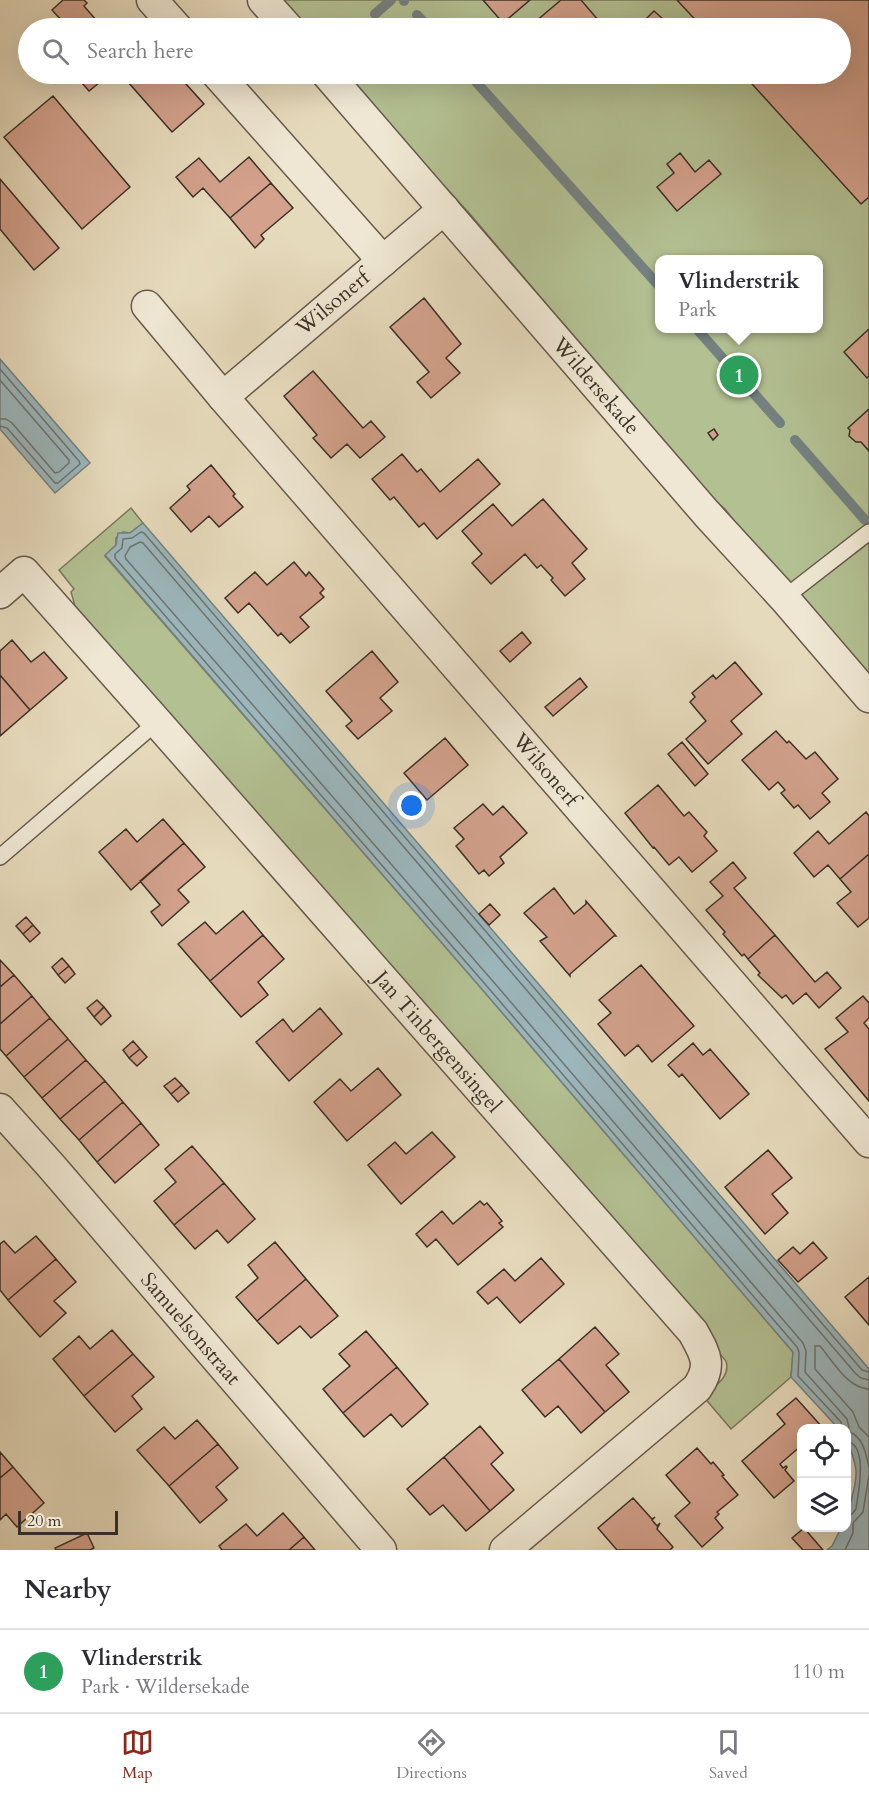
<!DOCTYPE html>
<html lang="en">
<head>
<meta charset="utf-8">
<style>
  body { margin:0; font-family:Cardo,serif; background:#f2f2f3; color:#2b2b33 }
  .controls { position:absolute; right:18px; bottom:18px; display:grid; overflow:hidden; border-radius:12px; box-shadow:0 6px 24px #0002 }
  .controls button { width:54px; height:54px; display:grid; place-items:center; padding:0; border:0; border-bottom:2px solid #e1e1e2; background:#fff; color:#2b2b33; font:30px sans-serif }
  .scale { position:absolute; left:18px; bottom:15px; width:100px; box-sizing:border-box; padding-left:6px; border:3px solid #3b3026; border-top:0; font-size:16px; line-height:21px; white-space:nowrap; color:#3b3026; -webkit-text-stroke:4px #efe7d3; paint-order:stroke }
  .you { position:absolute; left:412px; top:806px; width:21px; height:21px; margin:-15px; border:4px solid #fff; border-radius:50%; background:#1a73e8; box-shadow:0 0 0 9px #1a73e833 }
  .badge { display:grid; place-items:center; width:39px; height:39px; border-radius:50%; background:#8f2418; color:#fff; font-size:20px; font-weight:700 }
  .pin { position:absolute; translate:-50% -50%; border:3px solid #fff; box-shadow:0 2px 6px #0006 }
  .popup { position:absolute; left:655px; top:255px; width:168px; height:78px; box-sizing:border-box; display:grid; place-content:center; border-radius:12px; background:#fff; filter:drop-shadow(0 2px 4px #0005); font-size:20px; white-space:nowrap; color:#7c7c81 }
  .popup b { font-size:22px; color:#2b2b33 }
  .popup::after { content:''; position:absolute; left:50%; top:100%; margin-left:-12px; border:12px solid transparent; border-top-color:#fff }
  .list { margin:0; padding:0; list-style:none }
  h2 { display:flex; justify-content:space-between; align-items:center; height:78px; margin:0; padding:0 24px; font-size:26px }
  h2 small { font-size:20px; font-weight:400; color:#7c7c81 }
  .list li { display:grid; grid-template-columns:39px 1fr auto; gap:18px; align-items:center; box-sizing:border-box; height:84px; padding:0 24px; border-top:2px solid #e1e1e2 }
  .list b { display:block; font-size:22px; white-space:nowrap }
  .list p { margin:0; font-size:20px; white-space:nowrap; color:#7c7c81 }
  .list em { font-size:20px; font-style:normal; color:#7c7c81 }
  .icon { flex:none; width:33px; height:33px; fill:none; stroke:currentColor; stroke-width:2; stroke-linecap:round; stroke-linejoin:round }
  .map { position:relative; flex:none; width:869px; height:1550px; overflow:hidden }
  .search { position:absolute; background:#fff; box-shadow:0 6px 24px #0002; left:18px; right:18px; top:18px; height:66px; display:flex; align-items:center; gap:15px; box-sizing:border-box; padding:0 21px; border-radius:33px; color:#7c7c81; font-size:22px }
  .sheet { height:162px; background:#fff }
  nav { display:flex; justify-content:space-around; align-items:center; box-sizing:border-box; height:84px; border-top:2px solid #e1e1e2; background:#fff; font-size:16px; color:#7c7c81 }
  nav a { display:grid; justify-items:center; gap:3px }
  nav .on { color:#8f2418 }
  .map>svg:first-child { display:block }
</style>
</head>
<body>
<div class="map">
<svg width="869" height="1550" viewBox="0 0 869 1550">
  <rect width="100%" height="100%" fill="#e6dabc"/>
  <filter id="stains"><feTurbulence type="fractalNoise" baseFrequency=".00333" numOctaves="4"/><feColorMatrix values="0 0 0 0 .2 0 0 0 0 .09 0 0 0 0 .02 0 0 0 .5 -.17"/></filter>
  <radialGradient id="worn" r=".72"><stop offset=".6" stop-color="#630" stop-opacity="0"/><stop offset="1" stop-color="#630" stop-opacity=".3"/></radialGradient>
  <path fill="#b3c092" stroke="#77785c" stroke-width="1.5" fill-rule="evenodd" d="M277 0H869V677L768 565 725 509 704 491 470 214 341 74H840V28H302ZM660 260H819V328H660Z
    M131 508 143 523 130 533 123 532 116 538V545L105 556 481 988 793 1352 791 1377 731 1429 703 1396C714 1386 731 1378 726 1361L75 606 71 592 74 589 59 570Z"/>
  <path fill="#9cb7bd" stroke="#758181" stroke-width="1.5" d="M0 359 90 463 55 493 0 429Z
    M143 523 869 1369V1550H827L832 1546 841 1528H846C846 1509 857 1490 856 1471 855 1456 846 1443 846 1428H838L791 1377 793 1352 481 988 105 555 116 545 118 533H130Z"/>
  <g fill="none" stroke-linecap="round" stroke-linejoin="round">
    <path stroke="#6c7472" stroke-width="1.5" d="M0 369 79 461 80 464 58 483H55L7 428 0 426
      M0 380 69 460V463L59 472 55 473 12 423 6 419H0
      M869 1380 861 1378 856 1374 143 543 140 542 130 547 125 556 126 559 491 979 803 1343 806 1351 805 1372 847 1419 850 1432C864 1439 865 1452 869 1467
      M869 1389C847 1388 833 1361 820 1346H815V1369L853 1412 859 1427 869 1437
      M842 1428 841 1422 798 1376 799 1352 797 1347 485 984 115 558V554L122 548 123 539 132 538 141 532 144 533 862 1370 869 1372
      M846 1441C869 1444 858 1494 856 1509L852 1514 846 1515
      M845 1550 853 1533V1523L863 1512 869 1475"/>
    <path stroke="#758181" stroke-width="10" d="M404 0V1
      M375 14 391 0
      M417 15 429 28
      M469 74 660 287
      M696 328 780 423
      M795 440 865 520"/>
  </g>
  <path fill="#d3a18c" stroke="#3b3026" stroke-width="1.5" d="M63 0H84L87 3 84 6 103 28H58L64 23 52 10Z
    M483 0H530L503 23Z
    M561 0H581L605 28H541L535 22Z
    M677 0H869V197L861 204 743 74H840V28H703Z
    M654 11 673 28H647L642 23Z
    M74 74H110L89 91Z
    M138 74H177L204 104 172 132 128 82Z
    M53 96 130 187 82 229 4 137Z
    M680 153 695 172 709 160 721 174 677 211 657 187 674 173 667 164Z
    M249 157 271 183 230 218 203 188 193 197 176 177 199 158 220 182Z
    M0 179 59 248 34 270 0 229Z
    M271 183 293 208 261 235 264 239 255 248 230 218Z
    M424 298 461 344 446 358 460 373 431 398 417 382 429 372 390 327Z
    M869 329V376L867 378 844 352Z
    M313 371 363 428 371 421 385 437 360 458 347 444 331 458 313 438 317 435 284 396Z
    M869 409V451L861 442H856L849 436 850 430 848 428Z
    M714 429 718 435 713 440 708 433Z
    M402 454 417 472 421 469 440 492 478 459 500 484 437 539 424 523 419 527 394 497 390 500 372 479Z
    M211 465 235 494 233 496 243 507 219 527 209 516 191 532 170 508 190 490 187 486Z
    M543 499 587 549 572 563 585 579 565 596 551 580 553 578 541 565 537 568 525 554 491 584 472 563 482 554 462 531 493 504 512 526Z
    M294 562 306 576 309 572 324 589 320 593 324 597 300 617 309 627 290 643 281 633 278 636 249 603 238 613 225 598 255 572 267 585Z
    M522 632 531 643 510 662 500 651Z
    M12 640 31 662 44 652 67 678 30 710 0 675V651Z
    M372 651 398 682 380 698 392 711 358 739 346 726 352 721 326 691Z
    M735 662 762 694 731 721 742 734 708 764 686 739 706 721 690 702 695 697 692 693 713 675 716 679Z
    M0 675 30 710 0 736Z
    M580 678 587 687 553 716 545 707Z
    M776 731 787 743 789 741 806 759 815 752 838 779 822 793 830 802 810 819 798 805 794 808 781 793 785 790 778 782 769 790 742 760Z
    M445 738 468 765 427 800 404 773Z
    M682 742 708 774 695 786 668 754Z
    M658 785 684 816 689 812 707 832 704 836 717 851 692 872 679 857 669 865 654 847 653 848 625 813Z
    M483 804 493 815 503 806 527 833 500 857 504 863 489 876 484 870 479 874 456 846 464 839 454 828Z
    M866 812 869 816V854L840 879 828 865 814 877 794 853 818 831 829 844Z
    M163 819 184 843 131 890 99 852 126 829 137 842Z
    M184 843 205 867 178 890 189 902 162 926 151 912 160 905 140 881Z
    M869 854V918L858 927 837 903 851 892 840 879Z
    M733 862 746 878 734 888 775 935 748 959 744 954 742 956 723 934 725 932 706 910 723 896 710 882Z
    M554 888 574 914 586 904V901L616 936H614L570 974V976L540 941 547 937 524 913Z
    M490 904 500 915 489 925 479 914Z
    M243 911 263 935 210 981 178 944 205 922 216 934Z
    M26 917 33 925 23 934 16 926Z
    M33 925 40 933 30 942 23 934Z
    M263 935 284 959 258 982 268 995 241 1017 210 981Z
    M775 935 815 982 827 972 841 988 819 1008 806 993 793 1004 786 995 782 998 758 975 760 973 748 959Z
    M62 958 69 966 58 975 52 967Z
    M0 960 14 975 0 987Z
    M641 965 694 1026 652 1062 638 1045 625 1056 598 1024 611 1013 599 1000Z
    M69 966 75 974 65 983 58 975Z
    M14 975 32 996 0 1024V987Z
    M32 996 50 1018 6 1056 0 1049V1024Z
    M863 996 869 1003V1018L864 1023 869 1029V1101L825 1049 848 1032 836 1018Z
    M97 1000 104 1007 94 1017 87 1008Z
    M104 1007 111 1016 101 1025 94 1017Z
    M320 1008 342 1034 289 1081 256 1042 283 1019 293 1032Z
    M50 1018 68 1039 24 1077 6 1056Z
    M68 1039 86 1060 42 1098 24 1077Z
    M133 1041 140 1049 129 1058 123 1050Z
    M693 1043 703 1055 710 1049 749 1094 720 1119 682 1074 679 1077 668 1065Z
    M140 1049 147 1057 137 1066 129 1058Z
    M86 1060 105 1081 60 1119 42 1098Z
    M378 1068 401 1095 347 1141 314 1102 340 1079 351 1091Z
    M175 1078 182 1085 171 1094 164 1086Z
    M105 1081 123 1102 79 1140 60 1119Z
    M182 1085 189 1093 178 1102 171 1094Z
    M123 1102 141 1123 97 1162 79 1140Z
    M141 1123 159 1145 115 1183 97 1162Z
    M432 1132 455 1157 401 1204 368 1165 395 1142 406 1154Z
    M192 1146 224 1183 174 1225 154 1201 176 1182 165 1169Z
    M768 1150 792 1178 772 1194 788 1213 765 1234 725 1187Z
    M224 1183 255 1219 228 1243 217 1230 195 1249 174 1225Z
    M480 1201 484 1205 487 1203 502 1221 499 1223 503 1227 458 1265 436 1239 427 1247 416 1234 442 1211 453 1224Z
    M36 1236 56 1259 8 1300 0 1290V1244L4 1241 15 1253Z
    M275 1242 306 1279 257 1321 236 1297 258 1278 248 1265Z
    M813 1242 827 1258 798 1282 778 1260 793 1247 800 1254Z
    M541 1258 564 1284 520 1323 497 1297 488 1304 477 1292 504 1269 515 1281Z
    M56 1259 76 1282 54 1301 66 1313 40 1337 8 1300Z
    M869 1277V1325L845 1297Z
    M306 1279 338 1316 311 1338 300 1326 278 1344 257 1321Z
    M595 1327 619 1354 606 1365 629 1392 605 1412 559 1359Z
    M112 1330 133 1354 84 1396 53 1359 79 1336 90 1349Z
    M366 1331 397 1367 343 1413 323 1389 350 1366 339 1354Z
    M133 1354 154 1377 132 1396 142 1409 115 1432 84 1396Z
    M559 1359 605 1412 581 1433 558 1406 545 1417 522 1390Z
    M397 1367 428 1404 402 1427 391 1414 364 1437 343 1413Z
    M796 1398 823 1428H802V1445L780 1464 783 1468 786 1466 787 1467 785 1470 794 1481 774 1498 742 1461 785 1424 777 1414Z
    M197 1420 218 1444 169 1486 137 1450 164 1427 175 1439Z
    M480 1426 503 1453 491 1464 514 1490 490 1511 444 1457Z
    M218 1444 238 1468 216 1487 227 1500 200 1523 169 1486Z
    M697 1448 711 1464 713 1462 724 1475 722 1476 738 1495 717 1512 719 1514 715 1518 723 1528 702 1547 675 1516 690 1503 666 1475Z
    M0 1452 13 1467 0 1478Z
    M444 1457 490 1511 466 1531 443 1505 430 1515 407 1489Z
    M13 1467 44 1503 17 1527 6 1514 0 1520V1478Z
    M633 1498 652 1519 655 1517 652 1520 657 1526 660 1523 657 1529 673 1547 670 1550H617L598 1528Z
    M283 1513 304 1537 289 1550H222L219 1546 246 1524 257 1536Z
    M804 1528 823 1550H803L792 1538Z
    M87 1533 94 1548 90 1550H56L55 1548Z
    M304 1537 315 1550H289Z"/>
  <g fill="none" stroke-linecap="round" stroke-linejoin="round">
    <defs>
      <path id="lane" d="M784 598 869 532
        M0 857 157 722"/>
      <g id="street">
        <path d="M152 0 177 28"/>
        <path d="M263 0 288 28"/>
        <path d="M217 74 383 261"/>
        <path id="s1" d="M327 74 707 514 784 598 869 697"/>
        <path id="s2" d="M444 209 223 397 869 1142"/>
        <path d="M147 306 223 397"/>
        <path id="s3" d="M0 593 24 572 157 722 693 1332C705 1354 713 1365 697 1388L505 1550"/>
        <path id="s4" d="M0 1109 52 1167 381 1550"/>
      </g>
    </defs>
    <use href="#lane" stroke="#665a4c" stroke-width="18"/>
    <use href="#street" stroke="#665a4c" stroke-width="33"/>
    <use href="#lane" stroke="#efe7d3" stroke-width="15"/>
    <use href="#street" stroke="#efe7d3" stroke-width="30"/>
  </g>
  <g text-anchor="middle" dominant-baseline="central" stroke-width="4.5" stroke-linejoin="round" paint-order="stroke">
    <g font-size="21" fill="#3b3026" stroke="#efe7d3">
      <text transform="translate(333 303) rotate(-40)">Wilsonerf</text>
      <text stroke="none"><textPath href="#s1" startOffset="412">Wildersekade</textPath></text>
      <text stroke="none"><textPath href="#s2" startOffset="783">Wilsonerf</textPath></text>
      <text stroke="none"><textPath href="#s3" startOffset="658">Jan Tinbergensingel</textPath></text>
      <text stroke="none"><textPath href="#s4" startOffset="291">Samuelsonstraat</textPath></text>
    </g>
  </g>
  <rect width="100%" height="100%" filter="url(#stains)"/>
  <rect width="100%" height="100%" fill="url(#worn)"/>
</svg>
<div class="controls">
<button><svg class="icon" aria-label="locate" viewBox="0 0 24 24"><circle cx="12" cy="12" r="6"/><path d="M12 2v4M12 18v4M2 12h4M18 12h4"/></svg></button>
<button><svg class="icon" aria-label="layers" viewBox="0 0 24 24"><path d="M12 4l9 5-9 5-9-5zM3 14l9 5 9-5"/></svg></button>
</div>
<div class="scale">20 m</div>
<div class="you"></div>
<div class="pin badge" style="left:739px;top:375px;background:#2e9e5b">1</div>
<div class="popup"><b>Vlinderstrik</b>Park</div>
<div class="search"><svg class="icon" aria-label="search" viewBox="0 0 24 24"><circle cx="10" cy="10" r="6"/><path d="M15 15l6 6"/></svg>Search here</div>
</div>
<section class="sheet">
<h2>Nearby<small></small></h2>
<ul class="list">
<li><span class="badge" style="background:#2e9e5b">1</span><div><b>Vlinderstrik</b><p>Park · Wildersekade</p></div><em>110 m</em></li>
</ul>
</section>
<nav>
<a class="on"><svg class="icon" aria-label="map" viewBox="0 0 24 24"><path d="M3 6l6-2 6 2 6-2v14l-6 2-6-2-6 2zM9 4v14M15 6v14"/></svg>Map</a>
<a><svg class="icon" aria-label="directions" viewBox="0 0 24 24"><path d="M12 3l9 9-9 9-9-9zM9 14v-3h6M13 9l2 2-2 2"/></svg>Directions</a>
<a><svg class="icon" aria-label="saved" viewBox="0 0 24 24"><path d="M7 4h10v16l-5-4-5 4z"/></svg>Saved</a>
</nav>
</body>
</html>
